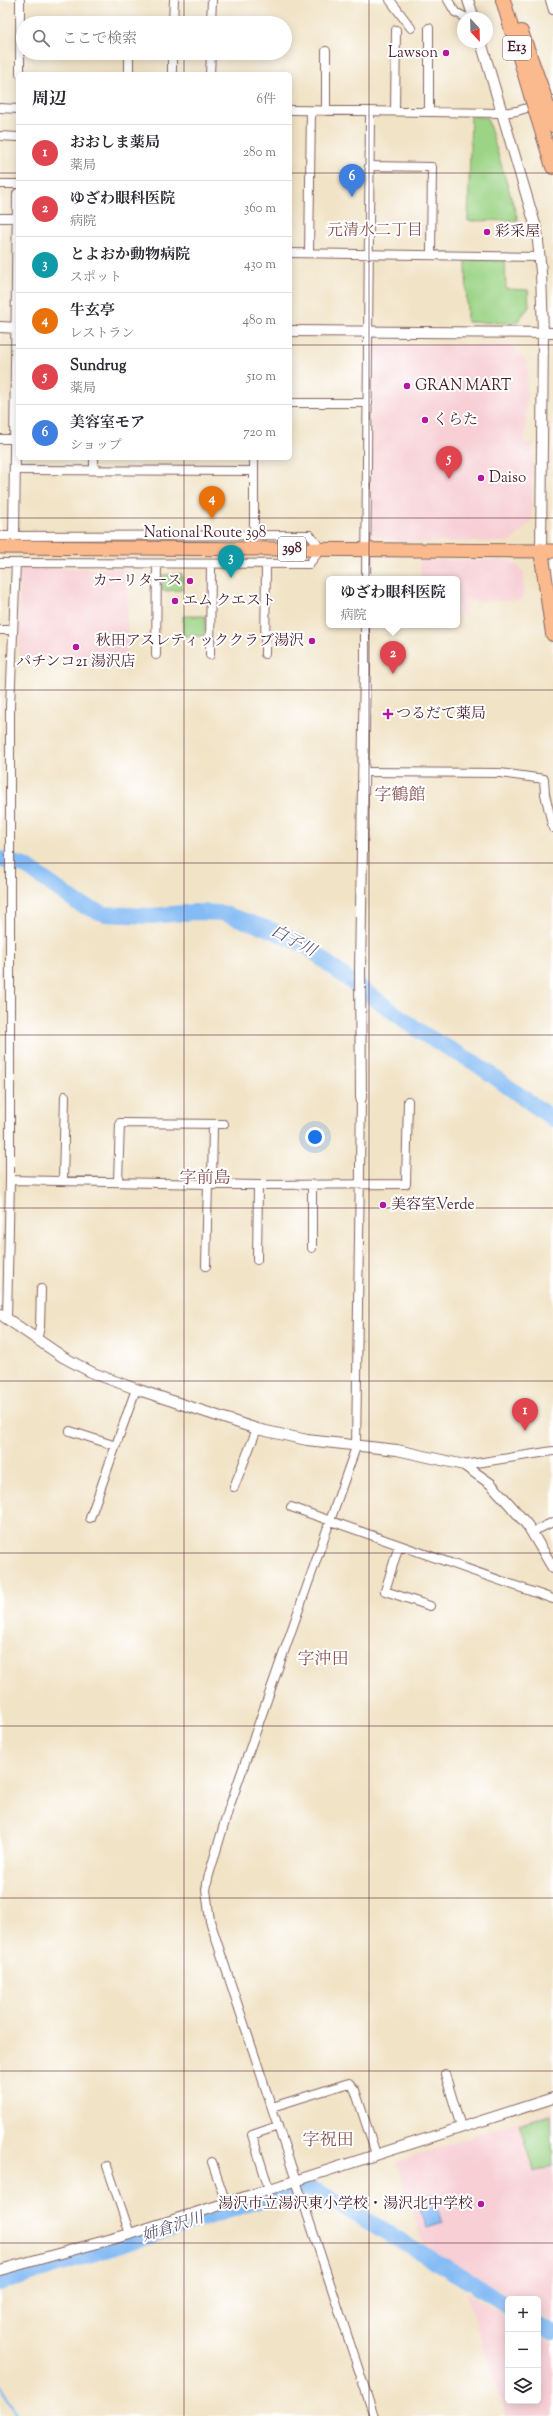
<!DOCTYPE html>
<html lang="ja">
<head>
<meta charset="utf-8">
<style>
  body { margin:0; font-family:"Sorts Mill Goudy","Noto Serif JP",serif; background:#f2f2f3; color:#2b2b33 }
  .controls { position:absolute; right:12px; bottom:12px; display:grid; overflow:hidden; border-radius:6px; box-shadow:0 2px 10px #0003 }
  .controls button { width:36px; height:36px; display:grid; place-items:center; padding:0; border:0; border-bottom:1px solid #e1e1e2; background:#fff; color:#2b2b33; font:20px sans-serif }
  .compass { position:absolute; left:457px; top:12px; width:36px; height:36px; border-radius:50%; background:#fff; box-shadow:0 2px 10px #0003; rotate:158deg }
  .you { position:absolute; left:315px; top:1137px; width:14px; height:14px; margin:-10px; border:3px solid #fff; border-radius:50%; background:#1a73e8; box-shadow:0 0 0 6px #1a73e833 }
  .badge { display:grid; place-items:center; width:26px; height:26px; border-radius:50%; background:#b5179e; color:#fff; font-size:13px; font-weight:700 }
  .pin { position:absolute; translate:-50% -33px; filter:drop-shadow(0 1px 2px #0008) }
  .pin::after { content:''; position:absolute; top:21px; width:14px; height:12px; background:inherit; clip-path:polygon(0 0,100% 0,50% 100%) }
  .popup { position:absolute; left:326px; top:576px; width:134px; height:52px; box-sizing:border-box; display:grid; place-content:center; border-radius:6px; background:#fff; filter:drop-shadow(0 1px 3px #0005); font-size:13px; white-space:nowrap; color:#7c7c81 }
  .popup b { font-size:15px; color:#2b2b33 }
  .popup::after { content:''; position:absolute; left:50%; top:100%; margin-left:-8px; border:8px solid transparent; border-top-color:#fff }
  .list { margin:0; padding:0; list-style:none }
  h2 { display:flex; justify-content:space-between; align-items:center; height:52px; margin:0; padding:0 16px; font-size:17px }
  h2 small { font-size:13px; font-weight:400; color:#7c7c81 }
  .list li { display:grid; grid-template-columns:26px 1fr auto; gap:12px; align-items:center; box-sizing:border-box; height:56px; padding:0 16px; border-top:1px solid #e1e1e2 }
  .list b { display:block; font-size:15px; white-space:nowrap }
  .list p { margin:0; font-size:13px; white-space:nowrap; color:#7c7c81 }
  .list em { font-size:13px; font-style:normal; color:#7c7c81 }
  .icon { flex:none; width:22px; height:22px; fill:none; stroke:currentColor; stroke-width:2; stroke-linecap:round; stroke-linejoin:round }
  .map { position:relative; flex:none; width:553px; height:2416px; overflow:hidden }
  .search { position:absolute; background:#fff; box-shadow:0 2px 10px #0003; left:16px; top:16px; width:276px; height:44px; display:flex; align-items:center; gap:10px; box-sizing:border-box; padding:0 14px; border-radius:22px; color:#7c7c81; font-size:15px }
  .panel { position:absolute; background:#fff; box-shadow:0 2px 10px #0003; left:16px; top:72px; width:276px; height:388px; border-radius:6px }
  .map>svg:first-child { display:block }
</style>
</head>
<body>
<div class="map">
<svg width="553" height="2416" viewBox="0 0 553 2416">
  <rect width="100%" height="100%" fill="#fff"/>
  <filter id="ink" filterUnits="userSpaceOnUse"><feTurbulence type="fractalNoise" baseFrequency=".025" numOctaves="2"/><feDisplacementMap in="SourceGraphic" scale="8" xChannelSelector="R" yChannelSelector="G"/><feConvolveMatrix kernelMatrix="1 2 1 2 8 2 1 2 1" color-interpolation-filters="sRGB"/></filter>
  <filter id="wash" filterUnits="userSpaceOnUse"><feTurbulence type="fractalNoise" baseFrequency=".012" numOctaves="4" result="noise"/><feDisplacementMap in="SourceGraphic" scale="16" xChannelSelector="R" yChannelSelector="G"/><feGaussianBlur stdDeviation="0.9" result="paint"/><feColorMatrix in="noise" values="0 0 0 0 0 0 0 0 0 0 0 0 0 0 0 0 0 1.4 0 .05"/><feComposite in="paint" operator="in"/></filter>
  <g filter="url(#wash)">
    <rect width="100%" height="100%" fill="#f1e3c6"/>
    <path fill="#f7cfd4" d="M371 344 512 346 528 363 525 443H533L532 520 511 542H403L371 535Z
      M420 560H509L524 572 523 600 465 601V616H457V579H421Z
      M20 568 128 569 127 659 19 657Z
      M553 2110V2322L538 2313V2299H515L424 2246 396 2162Z
      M466 2292 508 2318V2401H538V2336L553 2344V2416H506Z"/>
    <path fill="#9cd486" stroke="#737a58" d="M471 116 487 118 518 220 468 221Z
      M505 259 506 289 528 290 529 307 516 323 467 322 466 260Z
      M182 574V590L162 591V575Z
      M183 616H205V636H183Z
      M551 2114 553 2166 534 2172 519 2124Z"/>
    <path fill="#84bbf4" stroke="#676d90" d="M433 2193 443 2223 427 2228 416 2199Z"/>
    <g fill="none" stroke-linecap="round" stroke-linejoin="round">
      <path stroke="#84bbf4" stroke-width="2.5" d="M0 2383 17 2416"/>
      <path stroke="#84bbf4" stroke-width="16" d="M0 859 27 867 79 904 105 914 151 916 194 912 222 913 269 929 308 947 337 971 425 1035 475 1063 553 1119
        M0 2284 292 2190 308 2188 323 2195 471 2282 508 2306
        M538 2325 553 2333"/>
    </g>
  </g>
  <g filter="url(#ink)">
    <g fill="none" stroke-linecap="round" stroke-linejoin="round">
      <defs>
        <path id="minor" d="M390 0 411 28
          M448 0 455 12 467 18
          M550 0 553 10
          M173 23 174 0
          M211 23 212 0
          M326 51V111
          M129 53V74
          M20 74V0
          M172 74V53
          M210 74 211 53
          M0 108 18 109
          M290 110 502 113 517 111 553 100
          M395 111 396 30
          M429 111V28
          M0 136 18 137
          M369 166 432 167 431 254
          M0 184H18
          M0 218H18
          M290 253 540 257
          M309 253 311 111
          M290 403H368
          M0 439H15
          M94 458V469
          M16 470 254 471
          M254 535V458
          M0 536 310 535 321 549 309 564 0 563
          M366 579 370 111
          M0 630H13
          M265 654 266 564
          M156 655 157 564
          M210 655 211 564
          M365 665V625
          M364 772 500 773 544 779 545 794 553 828
          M361 1098 356 1447 229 1808 208 1878 206 1890 210 1921 374 2416
          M10 1180 258 1185 406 1184 408 1101
          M63 1181 65 1096
          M118 1181 120 1123 224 1124
          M212 1183 213 1124
          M312 1248V1185
          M257 1260 258 1185
          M206 1266 208 1183
          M7 1319 10 1180V706L16 563
          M37 1340 40 1327 41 1289
          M70 1431 116 1446
          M464 1465 553 1451
          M234 1487 257 1429
          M291 1507 553 1599
          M90 1518 136 1389
          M532 1532 553 1522
          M399 1545 385 1591 430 1606
          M445 2074 461 2127
          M272 2107 349 2083 355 2090 376 2154
          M212 2162 226 2203
          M107 2166 130 2234
          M269 2189 252 2135 278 2126"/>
        <path id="tertiary" d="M468 0 474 18
          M481 42 537 231 541 272 543 334 541 550
          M0 327 18 328
          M290 331 553 333
          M14 536 18 194
          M361 1098 360 971 365 665
          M0 1314 63 1357 93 1373 136 1389 257 1429 307 1440 397 1450 464 1465 491 1484 511 1506 528 1526 553 1568
          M0 2270 130 2234 553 2098"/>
        <path id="trunk" d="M0 547 553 551"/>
        <path id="motorway" d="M503 0 531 95
          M521 32 543 93
          M550 115 553 125
          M538 118 553 167
          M541 550 553 634"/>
      </defs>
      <use href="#minor" stroke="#846461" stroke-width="10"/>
      <use href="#tertiary" stroke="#846461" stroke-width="12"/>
      <use href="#trunk" stroke="#846461" stroke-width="15"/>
      <use href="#motorway" stroke="#846461" stroke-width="16"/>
      <use href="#minor" stroke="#fff" stroke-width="8"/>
      <use href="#tertiary" stroke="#fff" stroke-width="10"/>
      <use href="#trunk" stroke="#fbba8d" stroke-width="13"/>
      <use href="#motorway" stroke="#fbba8d" stroke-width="14"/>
      <defs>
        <path id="motorway-bridge" d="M543 93 550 115
          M531 95 538 118"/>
      </defs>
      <use href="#motorway-bridge" stroke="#846461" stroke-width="16" stroke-linecap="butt"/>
      <use href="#motorway-bridge" stroke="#fbba8d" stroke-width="14"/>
    </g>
  </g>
  <path fill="none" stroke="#4a1f2b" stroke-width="1" stroke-opacity="0.55" d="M184 0V23M369 0V2416M184 53V74M0 173H18M290 173H553M0 345H18M290 345H553M184 458V2416M0 518H553M0 690H553M0 863H553M0 1035H553M0 1208H553M0 1381H553M0 1553H553M0 1726H553M0 1898H553M0 2071H553M0 2243H553"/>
  <g fill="#b5179e" stroke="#fff" stroke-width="1.5">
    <circle cx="446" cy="53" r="4"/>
    <circle cx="487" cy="232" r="4"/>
    <circle cx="407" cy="386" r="4"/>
    <circle cx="425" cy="420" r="4"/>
    <circle cx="481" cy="478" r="4"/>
    <circle cx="190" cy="581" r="4"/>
    <circle cx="175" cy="601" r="4"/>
    <circle cx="312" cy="641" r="4"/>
    <circle cx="76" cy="647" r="4"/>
    <path d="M386 708h4v4h4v4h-4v4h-4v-4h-4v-4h4z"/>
    <circle cx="383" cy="1205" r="4"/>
    <circle cx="481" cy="2204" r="4"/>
  </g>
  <g text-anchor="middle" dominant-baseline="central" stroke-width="4" stroke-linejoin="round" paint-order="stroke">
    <g fill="#fff" stroke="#80626b" stroke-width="1">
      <rect x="503" y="36" width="28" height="24" rx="3"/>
      <rect x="278" y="537" width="28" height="24" rx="3"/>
    </g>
    <g font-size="14" font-weight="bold" fill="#4a1f2b">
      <text x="517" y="48">E13</text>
      <text x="292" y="549">398</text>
    </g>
    <g font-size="15" fill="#4a1f2b" stroke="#fff" text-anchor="start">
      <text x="438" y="53" text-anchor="end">Lawson</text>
      <text x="495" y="232">彩采屋</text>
      <text x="415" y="386">GRAN MART</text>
      <text x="433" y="420">くらた</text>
      <text x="489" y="478">Daiso</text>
      <text x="182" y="581" text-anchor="end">カーリタース</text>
      <text x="183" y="601">エム クエスト</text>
      <text x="304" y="641" text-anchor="end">秋田アスレティッククラブ湯沢</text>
      <text x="76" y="662" text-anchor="middle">パチンコ21 湯沢店</text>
      <text x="396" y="714">つるだて薬局</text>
      <text x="391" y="1205">美容室Verde</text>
      <text x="473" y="2204" text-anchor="end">湯沢市立湯沢東小学校・湯沢北中学校</text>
    </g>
    <g font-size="15" fill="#4a1f2b" stroke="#fff">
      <text x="205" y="533">National Route 398</text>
    </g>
    <g font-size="16" fill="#845250" stroke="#fff">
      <text x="375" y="231">元清水二丁目</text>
    </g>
    <g font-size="16" font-style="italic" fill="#5e5671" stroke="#fff">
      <text transform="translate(293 942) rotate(28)">白子川</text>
      <text transform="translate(173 2228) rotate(-18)">姉倉沢川</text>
    </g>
    <g font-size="17" fill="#845250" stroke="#fff">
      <text x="400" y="796">字鶴館</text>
      <text x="205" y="1179">字前島</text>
      <text x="323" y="1660">字沖田</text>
      <text x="328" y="2141">字祝田</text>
    </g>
  </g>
</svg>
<div class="controls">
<button>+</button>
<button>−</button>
<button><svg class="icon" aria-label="layers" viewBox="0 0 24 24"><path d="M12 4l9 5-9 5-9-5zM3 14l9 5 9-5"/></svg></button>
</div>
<svg class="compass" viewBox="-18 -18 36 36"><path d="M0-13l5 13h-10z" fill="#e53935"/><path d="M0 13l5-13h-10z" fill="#7c7c81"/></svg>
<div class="you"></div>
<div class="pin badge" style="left:525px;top:1431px;background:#e0444e">1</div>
<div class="pin badge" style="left:393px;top:674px;background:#e0444e">2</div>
<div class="popup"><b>ゆざわ眼科医院</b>病院</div>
<div class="pin badge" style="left:231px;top:578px;background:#0f9aa8">3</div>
<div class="pin badge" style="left:212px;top:519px;background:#e8710a">4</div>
<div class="pin badge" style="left:449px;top:479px;background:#e0444e">5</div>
<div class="pin badge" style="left:352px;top:197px;background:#3f7fe0">6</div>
<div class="search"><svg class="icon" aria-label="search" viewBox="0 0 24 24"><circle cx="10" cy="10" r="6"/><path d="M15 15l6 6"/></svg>ここで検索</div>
<section class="panel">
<h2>周辺<small>6件</small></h2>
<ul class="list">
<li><span class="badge" style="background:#e0444e">1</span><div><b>おおしま薬局</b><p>薬局</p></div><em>280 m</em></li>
<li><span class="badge" style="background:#e0444e">2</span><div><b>ゆざわ眼科医院</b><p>病院</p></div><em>360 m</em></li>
<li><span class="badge" style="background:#0f9aa8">3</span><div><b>とよおか動物病院</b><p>スポット</p></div><em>430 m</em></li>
<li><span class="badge" style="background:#e8710a">4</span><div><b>牛玄亭</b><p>レストラン</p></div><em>480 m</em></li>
<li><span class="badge" style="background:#e0444e">5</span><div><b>Sundrug</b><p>薬局</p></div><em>510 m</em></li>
<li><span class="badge" style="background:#3f7fe0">6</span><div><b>美容室モア</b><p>ショップ</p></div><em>720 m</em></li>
</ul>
</section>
</div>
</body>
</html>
